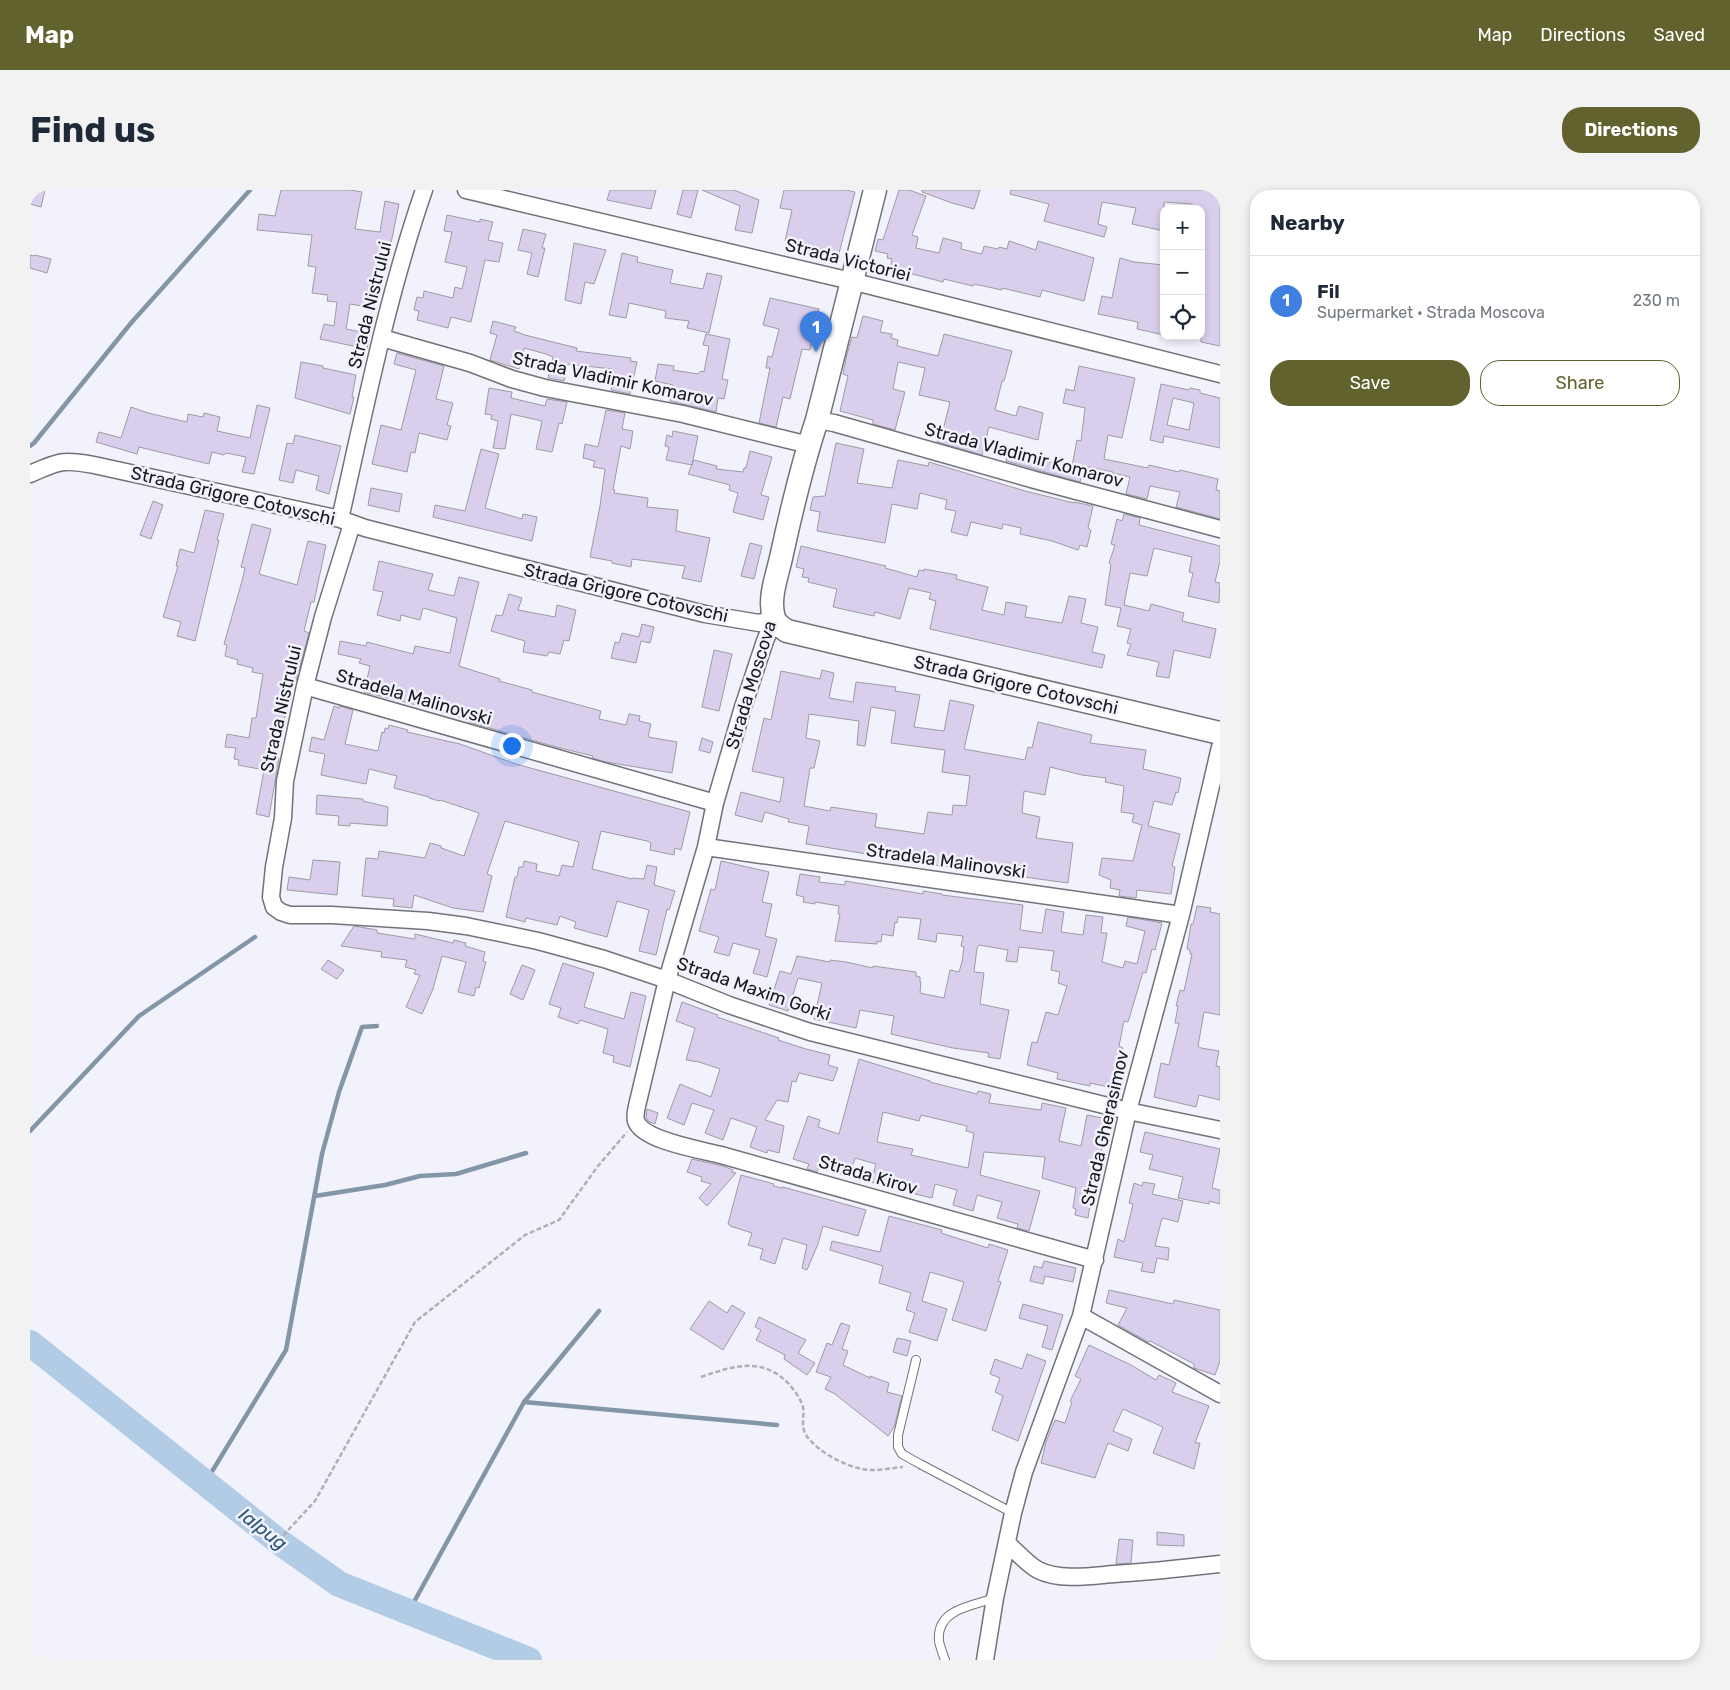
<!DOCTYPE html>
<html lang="en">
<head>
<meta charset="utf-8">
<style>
  body { margin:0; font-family:Rubik,sans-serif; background:#f2f2f3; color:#1f2937 }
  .controls { position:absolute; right:15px; top:15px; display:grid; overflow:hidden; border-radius:10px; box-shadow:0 2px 8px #0003 }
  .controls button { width:45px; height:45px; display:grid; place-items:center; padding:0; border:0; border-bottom:1px solid #e0e1e3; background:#fff; color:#1f2937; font:25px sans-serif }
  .you { position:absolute; left:481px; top:555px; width:18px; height:18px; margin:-12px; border:4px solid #fff; border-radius:50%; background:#1a73e8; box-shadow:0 0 0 8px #1a73e833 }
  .badge { display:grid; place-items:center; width:32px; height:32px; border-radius:50%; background:#62622f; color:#fff; font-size:16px; font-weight:700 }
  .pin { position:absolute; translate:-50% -41px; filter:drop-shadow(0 1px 2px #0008) }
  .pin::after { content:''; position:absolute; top:26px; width:18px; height:15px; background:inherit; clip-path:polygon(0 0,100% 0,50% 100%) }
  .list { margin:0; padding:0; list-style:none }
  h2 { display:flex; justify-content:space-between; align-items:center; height:65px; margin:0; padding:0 20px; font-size:21px }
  h2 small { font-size:16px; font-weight:400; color:#747a83 }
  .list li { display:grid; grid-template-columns:32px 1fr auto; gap:15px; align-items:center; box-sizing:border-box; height:90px; padding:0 20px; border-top:1px solid #e0e1e3 }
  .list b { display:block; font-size:19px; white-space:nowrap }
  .list p { margin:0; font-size:16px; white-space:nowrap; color:#747a83 }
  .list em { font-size:16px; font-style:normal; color:#747a83 }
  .actions { display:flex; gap:10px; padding:15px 20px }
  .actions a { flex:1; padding:11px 0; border:1px solid #62622f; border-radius:20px; text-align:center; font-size:18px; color:#62622f }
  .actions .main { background:#62622f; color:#fff }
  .icon { flex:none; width:28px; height:28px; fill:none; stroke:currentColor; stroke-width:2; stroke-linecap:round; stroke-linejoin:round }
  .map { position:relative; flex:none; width:1190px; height:1470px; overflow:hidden; border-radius:20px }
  header { display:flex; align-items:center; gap:30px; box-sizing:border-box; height:70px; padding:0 25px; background:#62622f; color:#fff }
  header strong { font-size:24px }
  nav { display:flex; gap:28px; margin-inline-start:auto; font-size:18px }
  .intro { display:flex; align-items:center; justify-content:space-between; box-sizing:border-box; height:120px; padding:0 30px }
  h1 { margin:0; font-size:35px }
  .button { padding:12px 22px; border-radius:20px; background:#62622f; color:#fff; font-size:18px; font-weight:700 }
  main { display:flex; gap:30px; padding:0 30px }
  aside { flex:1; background:#fff; border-radius:20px; box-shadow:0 2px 8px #0003 }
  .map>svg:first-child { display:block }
</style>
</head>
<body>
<header>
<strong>Map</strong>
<nav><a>Map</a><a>Directions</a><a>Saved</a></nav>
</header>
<div class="intro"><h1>Find us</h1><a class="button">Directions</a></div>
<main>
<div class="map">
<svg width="1190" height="1470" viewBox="0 0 1190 1470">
  <rect width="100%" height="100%" fill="#f1f2fc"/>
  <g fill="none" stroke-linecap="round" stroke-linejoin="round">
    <path stroke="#8396a8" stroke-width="4.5" d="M0 256 4 253 101 133 220 0
      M0 941 109 826 225 747
      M285 1006 355 995 390 986 426 984 496 963
      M494 1212 747 1235
      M175 1293 256 1160 292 964 309 902 332 837 347 836
      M379 1421 494 1212 569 1121"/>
    <path stroke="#b1cce4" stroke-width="26" d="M0 1153 248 1351 309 1394 499 1470"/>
  </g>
  <path fill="#daceed" stroke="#9e9ba4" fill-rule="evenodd" d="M0 0H15L11 17 0 14Z
    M251 0H320L332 2 325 39 350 42 355 11 369 14 358 68 352 67 344 118 320 114 316 139 340 144 337 159 290 149 294 134 304 136 307 112 297 111 298 105 282 103 286 77 278 76 282 45 227 40 229 24 245 26Z
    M580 0H626L621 19 577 10Z
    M653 0H668L661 28 647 24Z
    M672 0H704L729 10 722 43 705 40 710 16Z
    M754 0H816L825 2 807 71 792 67V63L790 62 791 59 755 51 762 20 750 18Z
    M869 0H879L896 6 882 45 888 47 886 58 909 63 913 48 932 53 931 59 952 64 954 56 968 59 969 57 977 59 979 51 1006 60 1008 51 1064 68 1054 111 1012 100 1010 107 972 98V100L944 94 943 96 914 89 913 92 860 78 862 69 857 68 858 64 845 61 848 49 853 50Z
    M892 0H950L944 19 922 13 892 2Z
    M981 0H1190V156L1171 152V18L1161 16V14L1134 12V41L1102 34 1106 18 1072 12 1068 34 1077 37 1074 47 1014 31 1019 14 980 4Z
    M417 25 450 32V29L463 32 458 50 473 53 469 72 455 70 441 132 421 127 418 138 387 130 389 121 384 120 387 107 393 108 394 101 423 108 425 97 432 99 437 77 415 72 422 42 414 41Z
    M493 39 516 44 512 58H515L508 87 497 84 502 63 488 60Z
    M544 53 576 60 564 94 555 92 551 114 535 110Z
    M592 63 608 67 607 72 643 80 640 93 673 99 677 83 692 86 679 143 657 138 659 131 635 128 636 121 599 113 596 128 579 125Z
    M0 65 4 66 5 65 21 69 17 83 0 78Z
    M1090 68 1104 72 1134 75V145L1107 139 1108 132 1068 124 1072 106 1082 108Z
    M740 108 789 119 780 160 772 159 760 209 753 207 746 237 729 233 740 178H736L738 166 742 167 749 139 733 135Z
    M833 126 853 131 850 142 862 144 861 148 868 150 867 156 908 166 914 144 982 161 974 191H972L965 220 986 226 989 216 1013 223 1008 250 959 237 952 265 907 252 911 235 914 236 920 212 889 205 895 178 868 172 863 199 875 202 865 240 843 234V230L810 221 818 186 813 184 817 164 822 147 827 148Z
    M463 131 486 137 484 141 495 145 547 158 546 161 601 168 600 171 607 172 600 204 581 200 582 194 579 193 582 179 538 174 534 191 518 188 523 167 516 164 494 158 489 179 460 170 467 145 460 143Z
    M676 144 700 149 692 189 698 190 694 209 688 208 686 222 640 211 643 195 625 191 628 174 644 176 643 180 668 184 671 181 674 182 679 156 673 155Z
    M367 163 414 176 406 209 423 213 417 235 421 236 417 250 389 243 385 263 381 262 377 282 342 274 351 235 371 240 386 180 364 174Z
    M271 172 293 176V178L326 185 322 207H324L320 224 265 208Z
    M1049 176 1105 188 1092 248 1078 245 1074 269 1118 278 1119 275 1149 282 1150 280 1188 289 1186 300 1190 301V329L1146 317 1150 302 1120 296 1117 309 1096 304 1100 287 1083 283V282L1054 276 1050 292 976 271 978 264 1042 276 1047 250 1051 251 1055 218 1033 213 1036 199 1044 201Z
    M1131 194 1159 200 1160 198 1170 200V203L1190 208V258L1134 246 1133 253 1120 250ZM1143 208 1164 213 1159 240 1137 235Z
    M459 198 482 202 481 208 515 216 517 209 537 212 532 234 529 233 522 262 506 259 512 231 481 224 475 259 463 258 468 231 461 229 462 225 455 224Z
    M227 215 240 218 224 284 212 282 216 267 196 263 194 265 182 262 179 274 109 257 107 264 66 252 69 242 91 248 101 217 118 223 157 232 158 224 173 227 174 223 190 227 187 241 220 248Z
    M576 220 595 223 592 239 603 241 600 259 591 256 583 300H585L584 303 618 308 617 317 648 320 646 341 680 348 671 392 652 388 655 376 602 369 601 377 582 373V371L560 367 570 316 575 279 563 277 565 271 553 268 555 254 568 257Z
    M643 241 668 246 662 275 636 270 639 257 635 256 637 245 642 247Z
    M265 245 311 256 299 304 286 300 289 286 266 280 263 293 249 290 257 253 263 254Z
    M806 253 834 259 827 293 862 298 868 270 898 276 899 272 995 301 1044 313V312L1063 316 1058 338 1061 340 1057 357 1050 355 1048 360 1022 351 990 344 991 338 973 334 972 339 941 332 937 346 921 342 926 321 915 319 917 310 890 303 887 319 862 314 855 353 787 341 790 322 780 320 783 307 795 306Z
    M451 259 469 264 455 318 492 329 493 324 507 327 502 351 403 327 405 315 435 321Z
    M720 261 742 267 731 305 739 307 733 330 703 322 708 303 699 300 700 295 658 284 664 270 687 276 686 279 713 282 714 278H716Z
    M341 298 372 304 369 322 338 315Z
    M123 311 133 315 121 349 110 345Z
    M175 320 194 324 187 350H189L165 451 147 446 151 432 133 427 148 376H146L150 359 164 363Z
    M1094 324 1110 328 1109 335 1190 356V371L1185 392 1190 393 1189 413 1158 406 1163 383 1159 382 1162 367 1124 358 1117 386 1100 383 1094 415 1119 421 1121 414 1154 423 1152 431 1186 439 1180 468 1144 460 1139 488 1126 486 1129 472 1097 465 1101 454 1097 453 1101 439 1087 436 1091 418 1075 415 1081 374 1079 373 1085 355 1081 354 1087 329 1092 331Z
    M222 334 241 339 229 384 267 395 278 351 296 355 284 412H281L274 441 279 443 266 491 263 490 259 517H257L254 531 249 530 244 567 249 568 239 627 226 624 234 580 208 575 209 570 204 569 206 558 195 557 197 544 219 548 222 528H226L233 484 222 482 223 478 207 474 208 470 195 466 197 455 194 454 212 391 215 378 211 377Z
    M720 353 732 356 724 389 711 386Z
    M771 356 856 376 855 378 887 387 889 380 894 381V379L927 385 926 389 958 397 952 420 974 425 976 412 997 416 995 427 1032 433 1039 406 1056 409 1051 433 1068 437 1062 462 1075 465 1072 478 900 439 906 411 899 409 901 403 879 398 870 429 845 422 844 426 803 417 807 399 778 392 779 388 772 387 774 379 766 377Z
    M349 371 403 384 398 400 424 406 429 387 449 392 429 476 470 489 469 491 502 500V502L571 521 569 529 596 535 599 524 610 526 609 531 621 534 618 547 647 552 642 583 576 572 562 568 563 566 526 557 439 532 440 530 403 520V519L334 502 340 476 329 473 331 469 308 464 310 451 336 456 337 452 383 464 385 456 420 463 427 428 393 418 390 430 371 425 370 431 347 425 353 402 343 400Z
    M479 404 492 408 488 420 525 427 527 415 546 420 539 451 534 450 530 464 519 462 517 466 493 462 495 451 461 441 466 425 472 426Z
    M612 434 624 437 620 453 611 451 606 473 581 468 585 452 589 453 592 443 609 447Z
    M684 460 702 464 689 521 672 517Z
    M792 480 804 483 799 508 823 512 826 492 866 497 865 501 890 505 884 537 914 541 920 510 944 515 934 559 995 570 998 557 1002 558 1008 532 1062 545 1060 553 1116 560 1113 579 1151 588 1148 603 1146 602 1142 615 1124 611 1118 636 1150 644 1142 676 1145 677 1141 704 1107 700 1106 708 1089 706 1090 700 1080 698 1081 690 1069 685 1072 668 1103 671 1112 635 1102 632 1104 624 1091 622 1094 596 1075 592 1076 588 1052 585 1020 577 1015 605 994 601 992 623 1010 627 1006 648 1043 653 1038 693 898 674 776 654 779 636 758 632 759 629 735 622 732 632 705 625 711 602 750 612 754 588 722 581 734 528 741 530 751 481 790 489ZM841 517 866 521 861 553 915 560 912 582 940 586 936 616 923 615 922 625 898 622 894 644 845 637 847 624 801 617 800 621 774 616 780 578H784L790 551 776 548 779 524 829 531 827 555 835 556Z
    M304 516 309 518 310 516 323 520 315 554 348 561 352 542 354 543 355 538 358 539 359 535 378 540 377 542 430 554 486 574 660 622 651 660 645 658 644 665 620 660 621 653 617 651 571 641 562 679 602 689V688L614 689 617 675 627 677 624 695 645 701 639 720 637 719 626 765 609 761 619 720 587 711 577 747 544 738 546 732 530 726 527 735 496 728 495 732 476 727 485 687H487L489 677H493L494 671 507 674 506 681 529 686 532 675 543 677 549 652 475 631 457 684 462 686 453 722 423 718 384 705 382 718 363 716 364 709 332 706 336 668 348 669 349 661 395 668 400 653 411 656V658L434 666 449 623 410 610 409 611 399 608V607L364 598 367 586 339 579 336 594 291 585 295 564 279 561 282 547 294 550Z
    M672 548 683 552 680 563 669 560Z
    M287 605 333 609V611L358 617 357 636 320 633V636L308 635 309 626 286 624Z
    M283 670 310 672 307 705 257 700 259 687 280 690Z
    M691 671 739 682 732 712 742 714 735 746 747 749 737 787 723 783 730 760 703 753 699 766 684 762 689 747 669 741 681 699 685 700Z
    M770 684 790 687 789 692 815 695V691L893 704V701L912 704V705L993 715 990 740 1012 743 1016 719 1034 722 1031 742 1053 745 1056 725 1073 727 1071 743H1077L1072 772 1093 778 1095 771 1107 774 1115 741 1096 736 1098 727 1132 733 1125 760 1122 759 1116 783 1113 782 1098 832 1094 831 1089 856 1093 858 1083 898 1060 893V896L1027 889 1028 883 997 875 1002 852 1007 853 1016 822 1028 825 1037 796 1028 793 1030 782 1021 780 1024 761 989 757 987 772 976 771 978 760 949 755 947 758 944 782 954 783 950 814 979 820 970 869 958 867 959 863 923 858 861 844 864 826 830 820 826 838 784 829 792 793 768 788 758 821 739 815 750 781 761 784 767 766 800 772V770L816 772 843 778V776L886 782V786L890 787V792H891L890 803 914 808 920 780 929 782 932 772 934 757 931 756 933 746 907 743 906 752 888 749 891 729 868 727 867 733 865 732 863 746 852 744 851 752 847 751V754L805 751 810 724H808L809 716 785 712V714L773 712 774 707 766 705Z
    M1167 716 1181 718 1180 722 1190 724V825L1174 822 1168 856 1171 858 1189 861 1186 876 1190 877V910L1169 905 1166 917 1124 907 1131 873 1139 875 1149 833H1145L1148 816H1146L1150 800 1154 801 1162 764H1160V760L1157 759 1161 734H1163Z
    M324 736 347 740V743L385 749V744L423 753 424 750 436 753 435 756 455 762 453 771 456 772 449 798 446 797 444 806 428 802 436 772 412 766 403 799 392 824 376 817 390 785 384 784 386 780 375 777 377 770 351 767 352 762 311 756Z
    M298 770 314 780 307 789 291 779Z
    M533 773 564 783 554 817 594 829 601 802 616 806 600 877 583 872 584 866 573 863 578 839 550 830 548 834 528 827 531 818 519 814Z
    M492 775 505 780 493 810 480 804Z
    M652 812 682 823 688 825 687 827 749 848 748 850 776 859 800 865 798 875 808 878 803 891 769 883 766 892 762 891 758 912 747 910 735 930 754 936 749 963 738 960 737 963 720 957 727 937 701 928 693 950 675 943 684 920 662 913 654 935 637 928 650 894 681 907 690 879 669 872 656 870 665 838 646 831Z
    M829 869 900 891V892L947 904 948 901 961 904 959 913 1011 920 1012 913 1036 918 1029 951 1051 956 1057 925 1077 929 1069 974H1066L1061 1002 1062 1003 1058 1028 1045 1025 1046 1019 1043 1018 1046 998 1012 988 1015 967 954 962 950 985 1010 1001 999 1041 987 1038 988 1034 967 1028 972 1012 947 1005 943 1021 923 1015 927 1000 905 994 902 1008 881 1003 883 996 862 990 860 997 841 992 846 974 825 968 819 987 789 977 787 982 777 979 779 974 763 969 778 926 790 930 788 937 809 944ZM853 922 889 931 891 925 937 936 936 941 944 943 938 978 881 965 883 959 847 952Z
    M617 919 628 923 625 934 618 931 616 927Z
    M1115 942 1190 959 1182 998 1190 1000V1014L1179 1011V1014L1148 1008 1153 987 1119 979 1123 965 1110 962Z
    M662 969 693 976 703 980 702 982 706 983 677 1016 669 1008 681 994 671 991 672 987 657 982Z
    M711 985 744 994 743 996 753 998V997L836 1020 828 1046 793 1036 788 1054 777 1080 772 1078 777 1055 753 1048 745 1074 730 1069 733 1059 718 1055 722 1043 700 1036V1035L698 1034Z
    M1113 992 1125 994 1122 1004 1153 1011 1148 1032 1132 1028 1125 1056 1139 1058 1138 1070 1127 1068 1124 1083 1111 1081 1113 1073 1084 1067 1088 1049 1094 1052 1103 1014 1099 1013 1104 993 1112 996Z
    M859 1026 912 1040 911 1043 958 1058 959 1054 978 1060 968 1091 971 1092 956 1141 922 1130 934 1092 900 1082 892 1111 917 1119 907 1151 879 1142 885 1123 876 1120 881 1103 849 1093 853 1076 800 1060 802 1051 850 1062Z
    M1014 1071 1046 1078 1043 1092 1015 1086 1013 1094 1000 1091 1004 1076 1012 1078Z
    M1079 1100 1143 1114 1144 1110 1190 1120V1171L1185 1185 1164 1178V1174L1120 1151 1118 1152 1088 1135 1097 1118 1076 1113Z
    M679 1111 697 1123 702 1115 715 1123 693 1160 660 1139Z
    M993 1114 1033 1125 1022 1160 1012 1157 1018 1136 989 1128Z
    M729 1127 776 1150 768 1163 785 1173 777 1185 754 1169 755 1165 726 1150 731 1140 725 1137Z
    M811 1133 820 1136 812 1159 818 1161 813 1175 840 1188V1186L859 1193 857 1202 872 1206 864 1237 858 1246 805 1204 795 1199 801 1187 786 1182 797 1153 802 1155Z
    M867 1148 881 1151 877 1166 863 1162Z
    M1059 1155 1101 1175 1126 1190 1129 1185 1146 1193 1142 1202 1179 1216 1165 1253H1170L1164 1279 1123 1263 1133 1237 1093 1219 1083 1241 1102 1249 1098 1261 1078 1253 1065 1288 1011 1273 1016 1252 1025 1230 1035 1233 1042 1212 1040 1211 1051 1189 1045 1186Z
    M997 1164 1016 1171 988 1251 962 1240 973 1206 965 1202 970 1188 960 1184 965 1169 992 1179Z
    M1127 1342 1154 1345V1356L1127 1355Z
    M1089 1349 1103 1350 1101 1373 1086 1374Z"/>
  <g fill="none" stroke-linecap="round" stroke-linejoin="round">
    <defs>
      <path id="lane" d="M886 1170 868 1245V1257L872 1264 890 1274 983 1323
        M915 1470C913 1464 910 1457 909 1451 906 1419 942 1416 965 1408"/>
      <path id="street" d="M436 0 821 91 1190 184
        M352 148 440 173 482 189 515 198 653 224 779 255
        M787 230 804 233 1005 290 1190 339
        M0 284C29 271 33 269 64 275L310 329 335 338 675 424 729 433 744 429
        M310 329C335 219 357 107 394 0
        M322 334 293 427 275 496 255 591 253 628 244 677 241 707 244 717 251 722 260 725H302L398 731 436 736 508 751 574 769 637 790 699 815 780 842 1098 921 1190 940
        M744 429 735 451 713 517 685 613 676 657 637 790 607 916C606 920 605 927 606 931 613 951 672 960 691 965L1065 1070
        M275 496 685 613
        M676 657 1151 725
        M1051 1126 1190 1204
        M977 1353C986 1361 997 1374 1008 1380 1030 1391 1061 1386 1084 1384 1119 1382 1155 1378 1190 1374
        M955 1470 965 1408 983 1323 994 1282 1051 1126 1098 921 1151 725 1190 557"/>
      <path id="secondary" d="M845 0 787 230C772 275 761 322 751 368 747 386 738 409 744 428 746 434 751 437 757 441L1190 543"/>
    </defs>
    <use href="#lane" stroke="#71727a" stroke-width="10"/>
    <use href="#street" stroke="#71727a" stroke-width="19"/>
    <use href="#secondary" stroke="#71727a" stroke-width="25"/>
    <path stroke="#afafb8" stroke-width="2.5" stroke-dasharray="5 2.5" stroke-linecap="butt" d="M671 1187C703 1176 732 1166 759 1194 764 1200 771 1209 773 1217 775 1229 769 1238 779 1249 791 1263 813 1275 832 1279 845 1282 860 1278 873 1277
      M248 1351 285 1311 385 1132 495 1045 529 1030 568 976 597 942"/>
    <use href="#lane" stroke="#fff" stroke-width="8"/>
    <use href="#street" stroke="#fff" stroke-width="16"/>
    <use href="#secondary" stroke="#fff" stroke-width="22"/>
  </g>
  <g text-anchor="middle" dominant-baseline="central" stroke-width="5" stroke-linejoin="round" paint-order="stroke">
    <g font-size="18" fill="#19191d" stroke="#f1f2fc">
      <text transform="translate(818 70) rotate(14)">Strada Victoriei</text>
      <text transform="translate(340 115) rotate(-76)">Strada Nistrului</text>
      <text transform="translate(583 189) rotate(12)">Strada Vladimir Komarov</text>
      <text transform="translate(994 265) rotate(15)">Strada Vladimir Komarov</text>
      <text transform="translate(203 306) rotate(13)">Strada Grigore Cotovschi</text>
      <text transform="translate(596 403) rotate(13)">Strada Grigore Cotovschi</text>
      <text transform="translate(721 495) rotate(-73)">Strada Moscova</text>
      <text transform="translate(986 495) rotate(13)">Strada Grigore Cotovschi</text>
      <text transform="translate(384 507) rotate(16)">Stradela Malinovski</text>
      <text transform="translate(251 519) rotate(-77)">Strada Nistrului</text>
      <text transform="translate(916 671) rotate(8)">Stradela Malinovski</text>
      <text transform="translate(724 799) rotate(19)">Strada Maxim Gorki</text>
      <text transform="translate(1075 938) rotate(-77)">Strada Gherasimov</text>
      <text transform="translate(838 985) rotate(16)">Strada Kirov</text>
    </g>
    <g font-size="19" font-style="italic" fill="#2a5678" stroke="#f1f2fc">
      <text transform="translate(233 1339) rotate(38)">Ialpug</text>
    </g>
  </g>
</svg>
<div class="controls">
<button>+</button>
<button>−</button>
<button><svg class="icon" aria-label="locate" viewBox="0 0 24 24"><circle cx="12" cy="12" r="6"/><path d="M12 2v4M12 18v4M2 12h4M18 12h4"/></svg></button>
</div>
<div class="you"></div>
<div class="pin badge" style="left:786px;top:162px;background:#3f7fe0">1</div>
</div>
<aside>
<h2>Nearby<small></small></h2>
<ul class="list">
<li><span class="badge" style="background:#3f7fe0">1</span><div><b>Fil</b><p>Supermarket · Strada Moscova</p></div><em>230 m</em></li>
</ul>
<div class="actions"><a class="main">Save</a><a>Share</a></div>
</aside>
</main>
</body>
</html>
